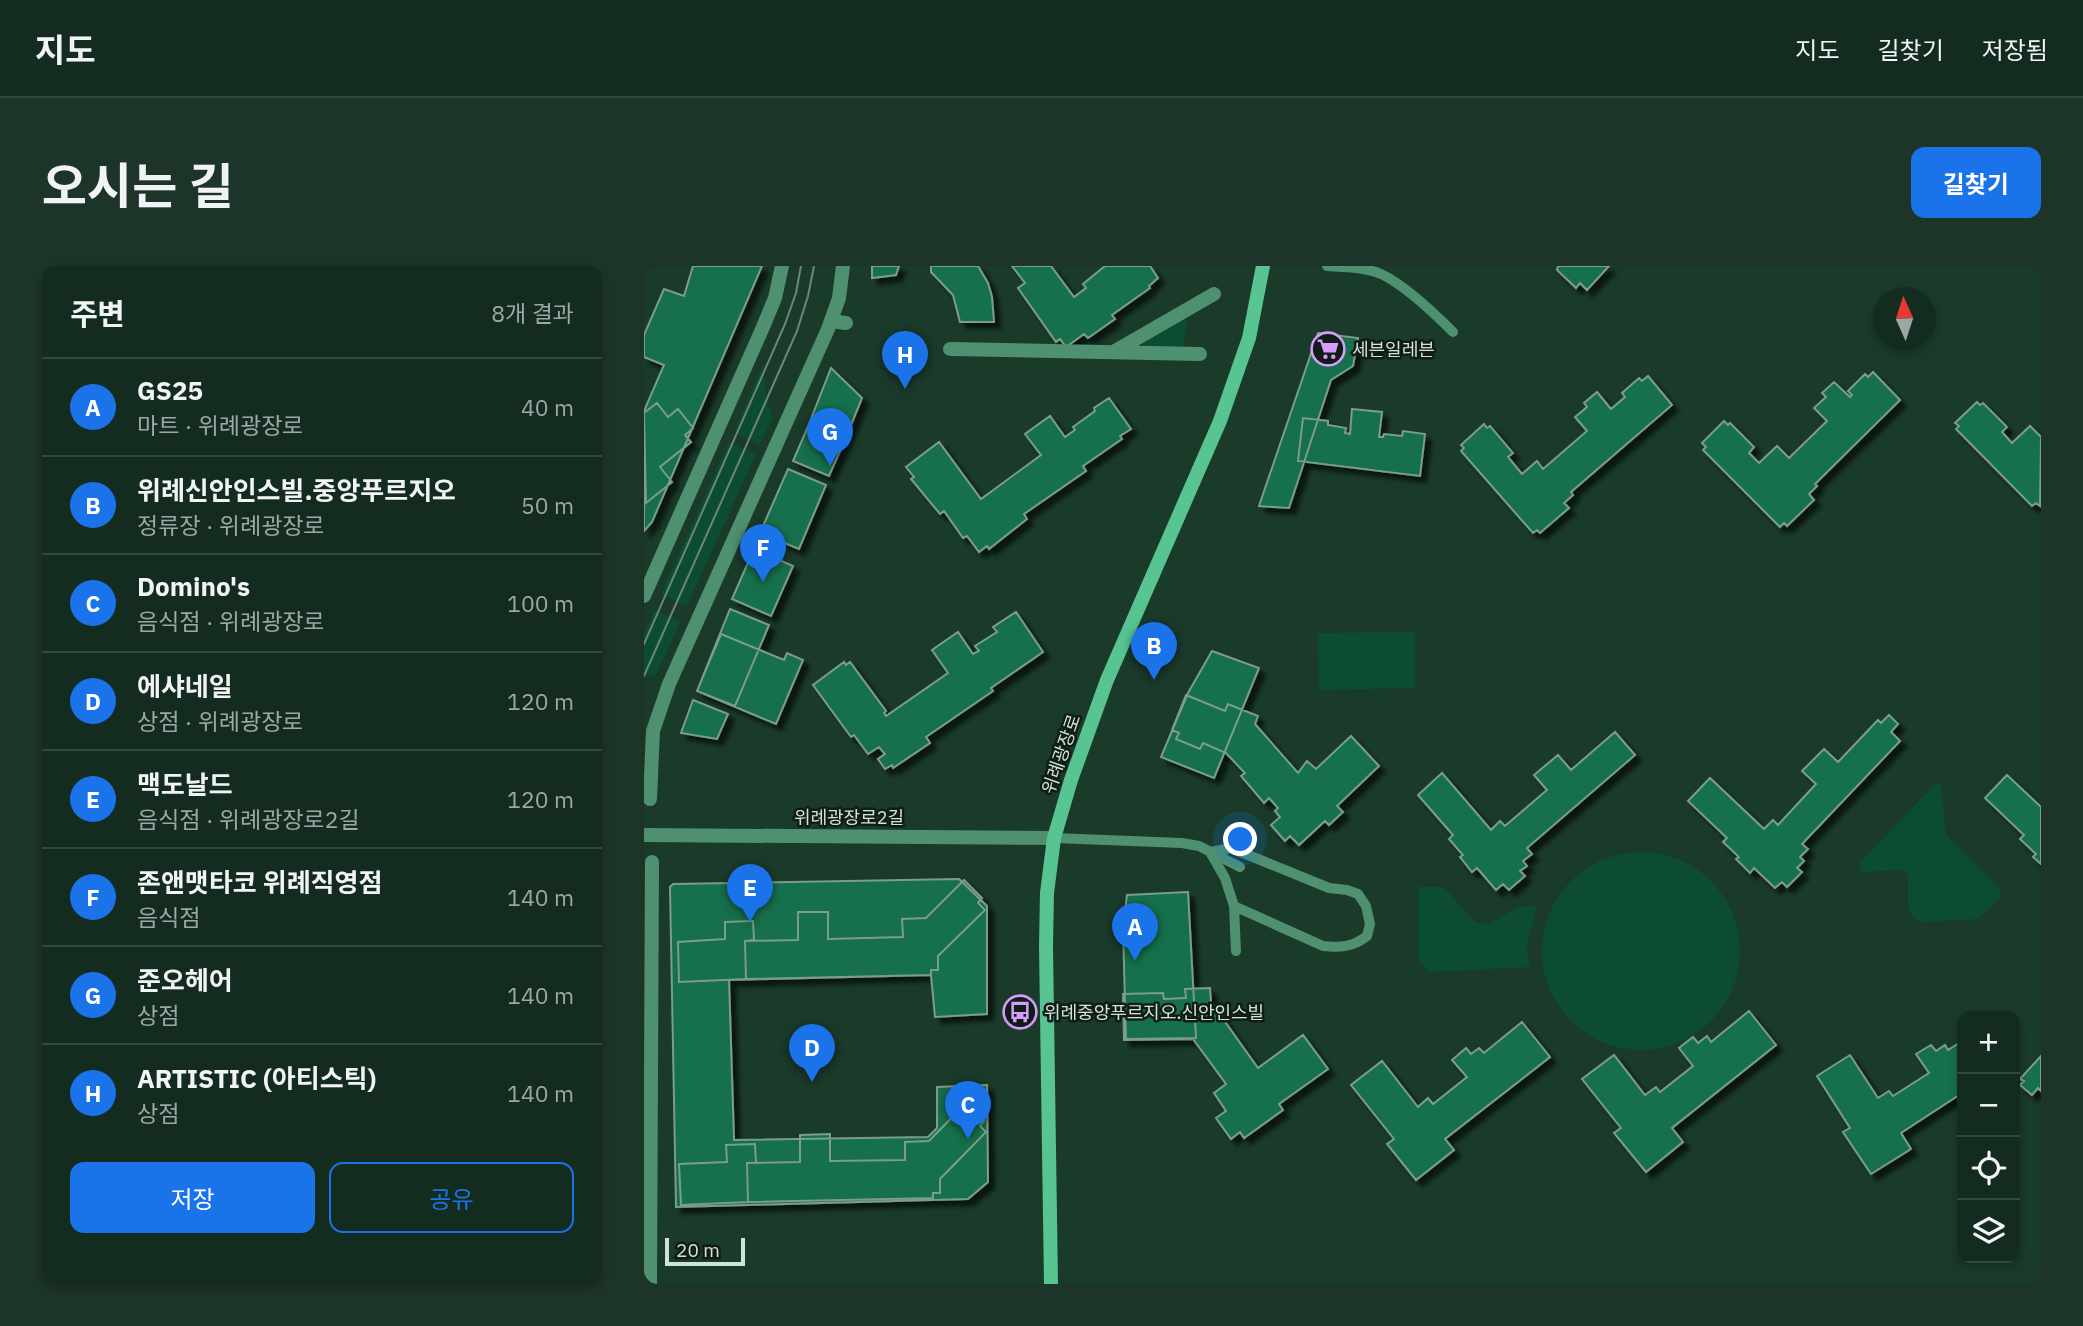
<!DOCTYPE html>
<html lang="ko">
<head>
<meta charset="utf-8">
<style>
  body { margin:0; font-family:"IBM Plex Sans","Noto Sans KR",sans-serif; background:#1d3429; color:#f1f3f6 }
  .controls { position:absolute; right:21px; bottom:21px; display:grid; overflow:hidden; border-radius:14px; box-shadow:0 4px 10px #0003 }
  .controls button { width:63px; height:63px; display:grid; place-items:center; padding:0; border:0; border-bottom:2px solid #33483e; background:#142c20; color:#f1f3f6; font:35px sans-serif }
  .compass { position:absolute; left:1229px; top:21px; width:63px; height:63px; border-radius:50%; background:#142c20; box-shadow:0 4px 10px #0003; rotate:357deg }
  .scale { position:absolute; left:21px; bottom:18px; width:80px; box-sizing:border-box; padding-left:7px; border:4px solid #d1e3d9; border-top:0; font-size:19px; line-height:24px; white-space:nowrap; color:#d1e3d9; -webkit-text-stroke:5px #101d16; paint-order:stroke }
  .you { position:absolute; left:597px; top:574px; width:24px; height:24px; margin:-18px; border:5px solid #fff; border-radius:50%; background:#1a73e8; box-shadow:0 0 0 10px #1a73e833 }
  .badge { display:grid; place-items:center; width:46px; height:46px; border-radius:50%; background:#1a73e8; color:#fff; font-size:23px; font-weight:700 }
  .pin { position:absolute; translate:-50% -58px; filter:drop-shadow(0 2px 4px #0008) }
  .pin::after { content:''; position:absolute; top:37px; width:24px; height:21px; background:inherit; clip-path:polygon(0 0,100% 0,50% 100%) }
  .list { margin:0; padding:0; list-style:none }
  h2 { display:flex; justify-content:space-between; align-items:center; height:91px; margin:0; padding:0 28px; font-size:30px }
  h2 small { font-size:23px; font-weight:400; color:#9da7a5 }
  .list li { display:grid; grid-template-columns:46px 1fr auto; gap:21px; align-items:center; box-sizing:border-box; height:98px; padding:0 28px; border-top:2px solid #33483e }
  .list b { display:block; font-size:26px; white-space:nowrap }
  .list p { margin:0; font-size:23px; white-space:nowrap; color:#9da7a5 }
  .list em { font-size:23px; font-style:normal; color:#9da7a5 }
  .actions { display:flex; gap:14px; padding:21px 28px }
  .actions a { flex:1; padding:16px 0; border:2px solid #1a73e8; border-radius:14px; text-align:center; font-size:24px; color:#1a73e8 }
  .actions .main { background:#1a73e8; color:#fff }
  .icon { flex:none; width:38px; height:38px; fill:none; stroke:currentColor; stroke-width:2; stroke-linecap:round; stroke-linejoin:round }
  .map { position:relative; flex:none; width:1397px; height:1018px; overflow:hidden; border-radius:14px }
  header { display:flex; align-items:center; gap:42px; box-sizing:border-box; height:98px; padding:0 35px; background:#142c20; border-bottom:2px solid #33483e }
  header strong { font-size:33px }
  nav { display:flex; gap:38px; margin-inline-start:auto; font-size:24px }
  .intro { display:flex; align-items:center; justify-content:space-between; box-sizing:border-box; height:168px; padding:0 42px }
  h1 { margin:0; font-size:49px }
  .button { padding:18px 32px; border-radius:14px; background:#1a73e8; color:#fff; font-size:24px; font-weight:700 }
  main { display:flex; gap:42px; padding:0 42px }
  aside { flex:1; background:#142c20; border-radius:14px; box-shadow:0 4px 10px #0003 }
  .map>svg:first-child { display:block }
</style>
</head>
<body>
<header>
<strong>지도</strong>
<nav><a>지도</a><a>길찾기</a><a>저장됨</a></nav>
</header>
<div class="intro"><h1>오시는 길</h1><a class="button">길찾기</a></div>
<main>
<aside>
<h2>주변<small>8개 결과</small></h2>
<ul class="list">
<li><span class="badge">A</span><div><b>GS25</b><p>마트 · 위례광장로</p></div><em>40 m</em></li>
<li><span class="badge">B</span><div><b>위례신안인스빌.중앙푸르지오</b><p>정류장 · 위례광장로</p></div><em>50 m</em></li>
<li><span class="badge">C</span><div><b>Domino's</b><p>음식점 · 위례광장로</p></div><em>100 m</em></li>
<li><span class="badge">D</span><div><b>에샤네일</b><p>상점 · 위례광장로</p></div><em>120 m</em></li>
<li><span class="badge">E</span><div><b>맥도날드</b><p>음식점 · 위례광장로2길</p></div><em>120 m</em></li>
<li><span class="badge">F</span><div><b>존앤맷타코 위례직영점</b><p>음식점</p></div><em>140 m</em></li>
<li><span class="badge">G</span><div><b>준오헤어</b><p>상점</p></div><em>140 m</em></li>
<li><span class="badge">H</span><div><b>ARTISTIC (아티스틱)</b><p>상점</p></div><em>140 m</em></li>
</ul>
<div class="actions"><a class="main">저장</a><a>공유</a></div>
</aside>
<div class="map">
<svg width="1397" height="1018" viewBox="0 0 1397 1018">
  <defs>
    <filter id="shadow"><feDropShadow dx="6" dy="6" stdDeviation="2" flood-color="#0009"/></filter>
  </defs>
  <rect width="100%" height="100%" fill="#1a3a2a"/>
  <path fill="#0c4c32" d="M537 53H542L543 57 539 82 534 84 500 80 498 77Z
    M119 98 122 130 129 151 115 179 90 167Z
    M85 176 112 188 43 340 17 328Z
    M11 344 37 355 11 411 0 406V369Z
    M771 366V422L675 424 674 367Z
    M1291 518H1297L1302 569 1356 623V632L1334 653 1278 656 1268 651 1264 638V608L1259 604 1217 606 1215 597Z
    M898 685a99 99 0 1 1 198 0a99 99 0 1 1-198 0Z
    M774 621H800L831 656 845 658 872 642 893 639 883 679 886 701 785 706 774 693Z"/>
  <path fill="#136f4b" stroke="#7b9d8a" stroke-width="2" filter="url(#shadow)" d="M49 0H118L8 256 0 265V145L20 99 0 91V69L20 23 40 30Z
    M228 0H255L252 9 228 12Z
    M287 0H334L344 17 348 31 350 56H316L309 29 287 6Z
    M368 0H407L430 31 442 22 439 18 461 0H506L514 12 505 20 506 22 468 49 471 53 444 72 440 68 422 81 416 73 412 76 374 22 381 17Z
    M914 0H965L943 24 936 17 932 22 913 4Z
    M674 67 714 72 709 100 687 114 645 242 615 240Z
    M187 102 218 132 201 174 165 158Z
    M1229 106 1256 134 1171 218 1173 220 1165 228 1170 234 1143 260 1140 257 1136 261 1059 184 1062 181 1058 177 1080 155 1084 159 1086 157 1110 181 1105 187 1115 197 1133 180 1145 192 1183 155 1170 142 1182 131 1178 127 1190 116 1206 131 1208 129 1204 125 1221 108 1224 111Z
    M1004 110 1028 139 927 226 929 229 920 237 925 242 896 267 893 264 889 267 817 185 820 182 817 179 840 158 843 162 846 160 869 187 864 191 878 208 893 195 899 203 943 165 931 151 943 141 940 137 953 126 967 143 981 131 978 127 995 112 998 115Z
    M465 132 487 163 476 170 478 173 439 200 442 205 380 248 383 253 345 283 343 280 335 286 323 270 319 272 300 245 296 248 267 213 270 211 262 201 295 176 337 233 397 189 381 168 406 150 421 171 431 164 429 161 451 145 450 142Z
    M1333 136 1336 139 1339 137 1363 161 1358 166 1368 177 1386 160 1397 171 1396 240 1392 237 1388 240 1312 163 1315 160 1311 157Z
    M13 137 24 151 34 143 49 162 41 169 47 176 16 201 28 216 2 237 0 147Z
    M708 143 738 146 735 171H739L740 168 758 170 759 165 781 168 776 210 654 195 659 152 684 155V159L702 162 701 167 706 168Z
    M165 158 201 174 185 210 149 195Z
    M144 203 182 219 155 283 116 267Z
    M110 283 149 300 127 350 88 333Z
    M86 343 125 359 91 440 53 425Z
    M372 346 399 386 347 422 349 425 282 471 286 477 249 502 248 499 241 503 234 493 241 488 235 481 224 488 210 469 207 471 169 419 200 396 202 399 206 396 242 445 240 447 242 450 304 407 288 384 314 366 329 388 335 385 331 380 353 366 349 361Z
    M77 368 140 394 143 387 159 394 132 458 53 425Z
    M568 385 615 402 570 512 517 491 544 427Z
    M542 429 581 445 584 438 614 450 611 458 654 507 663 495 672 503 707 470 735 500 693 540 699 546 685 559 681 555 655 579 646 570 641 575 627 559 636 551 631 545 634 542 625 532 620 537 597 510 601 507 582 487 559 477 556 483 532 473 535 467 528 464Z
    M49 434 84 448 73 473 37 467Z
    M1245 449 1254 458 1247 466 1256 475 1158 578 1164 583 1156 591 1160 595 1153 602 1158 606 1143 621 1138 616 1131 622 1110 602 1106 607 1092 593 1095 591 1079 576 1083 572 1044 535 1066 512 1120 563 1129 554 1134 559 1172 518 1158 505 1180 483 1194 496 1234 454 1237 457Z
    M971 466 991 489 883 582 888 588 879 595 883 600 876 605 881 610 865 624 859 618 852 624 833 602 828 606 816 591 819 589 805 573 809 569 774 529 798 507 847 564 856 555 861 560 903 524 890 509 914 489 927 504Z
    M1363 509 1397 541V598L1389 591 1392 588 1376 573 1380 569 1341 532Z
    M315 613 343 640V748L291 751 287 709 85 714 90 874 284 871 293 862V821L343 819 344 916 324 933 32 941 26 621 29 618Z
    M320 614 338 632 334 637 341 644 294 690V704H287V709L102 713 101 675 154 674V646H184V673L259 671 258 653 282 652Z
    M544 626 552 772 482 773 479 662 483 629Z
    M109 655 110 674 101 675 102 713 35 716 34 676 81 673V656Z
    M566 722 567 736 614 802 659 769 684 803 635 838 639 844 600 872 596 866 587 873 572 852 582 845 570 827 582 818 549 773 480 774 479 728 519 727 520 733 542 732 541 723Z
    M1105 745 1132 779 1028 862 1039 876 1002 906 970 867 977 862 938 813 970 789 1001 829 1012 821 1016 826 1049 800 1035 782 1049 771 1054 777 1063 770 1067 776Z
    M878 756 906 791 801 873 810 884 772 914 743 878 750 873 707 819 738 795 774 841 784 832 789 838 823 811 808 794 822 782 827 788 835 782 840 787Z
    M1318 775V827L1257 867 1267 883 1227 908 1199 866 1206 862 1173 810 1206 789 1234 832 1245 825 1249 830 1285 807 1272 788 1287 779 1292 785 1301 779 1304 784Z
    M1397 790V825L1394 822 1388 829 1376 819 1380 815 1376 813Z
    M322 837 340 855 336 860 342 866 296 913V927H289V932L104 936 103 897 156 896V869L186 868V895L261 894V876L285 875Z
    M111 878 112 897H103L104 936 37 939 35 898 83 896 82 879Z"/>
  <g fill="none" stroke-linecap="round" stroke-linejoin="round">
    <path stroke="#4f9070" stroke-width="10" d="M683 0C700 1 721 1 737 8 759 18 791 48 809 66
      M410 572 538 577 555 580 596 601
      M590 640 679 680C696 682 709 681 723 670L726 658 722 640 714 628 703 624 685 622 587 582 566 586 581 612 590 640 592 685"/>
    <path stroke="#4f9070" stroke-width="14" d="M187 55 202 57
      M306 83 556 88
      M471 85 570 28
      M0 330 119 61 131 32 138 0
      M6 533 9 465 25 418 184 63 195 32 199 0
      M0 569 410 572
      M6 1018 8 596"/>
    <path stroke="#57c492" stroke-width="14" d="M407 1018 402 680 403 627 410 572 427 514 463 414 576 155 605 72 619 0"/>
    <path stroke="#6c8679" stroke-width="2" d="M0 378 141 58 152 27 157 0
      M0 410 153 65 164 30 170 0"/>
  </g>
  <defs>
    <symbol id="supermarket-ring" viewBox="-11 -11 22 22"><circle r="9.5" fill="#101d16" stroke="#d59cfb" stroke-width="1.5"/><path d="M-6-5.5h2.5l.6 2H6L4.5 2H-2.5L-4.4-4H-6ZM-1.5 3.2a1.3 1.3 0 1 0 .1 0ZM3 3.2a1.3 1.3 0 1 0 .1 0Z" fill="#d59cfb"/></symbol>
    <symbol id="bus-ring" viewBox="-11 -11 22 22"><circle r="9.5" fill="#101d16" stroke="#d59cfb" stroke-width="1.5"/><path d="M-5-6H5V4H4V6H2V4H-2V6H-4V4H-5ZM-3.5-4V0h7V-4ZM-3.5 1.2v1.5H-2V1.2ZM2 1.2v1.5H3.5V1.2Z" fill="#d59cfb"/></symbol>
  </defs>
  <g fill-rule="evenodd">
    <use href="#supermarket-ring" x="665" y="64" width="38" height="38"/>
    <use href="#bus-ring" x="357" y="727" width="38" height="38"/>
  </g>
  <g text-anchor="middle" dominant-baseline="central" stroke-width="5" stroke-linejoin="round" paint-order="stroke">
    <g font-size="18" fill="#d1e3d9" stroke="#101d16" text-anchor="start">
      <text x="708" y="83">세븐일레븐</text>
      <text x="400" y="746">위례중앙푸르지오.신안인스빌</text>
    </g>
    <g font-size="18" fill="#d1e3d9" stroke="#101d16">
      <text transform="translate(417 488) rotate(-71)">위례광장로</text>
      <text x="205" y="551">위례광장로2길</text>
    </g>
  </g>
</svg>
<div class="controls">
<button>+</button>
<button>−</button>
<button><svg class="icon" aria-label="locate" viewBox="0 0 24 24"><circle cx="12" cy="12" r="6"/><path d="M12 2v4M12 18v4M2 12h4M18 12h4"/></svg></button>
<button><svg class="icon" aria-label="layers" viewBox="0 0 24 24"><path d="M12 4l9 5-9 5-9-5zM3 14l9 5 9-5"/></svg></button>
</div>
<svg class="compass" viewBox="-18 -18 36 36"><path d="M0-13l5 13h-10z" fill="#e53935"/><path d="M0 13l5-13h-10z" fill="#9da7a5"/></svg>
<div class="scale">20 m</div>
<div class="you"></div>
<div class="pin badge" style="left:491px;top:695px">A</div>
<div class="pin badge" style="left:510px;top:414px">B</div>
<div class="pin badge" style="left:324px;top:873px">C</div>
<div class="pin badge" style="left:168px;top:816px">D</div>
<div class="pin badge" style="left:106px;top:656px">E</div>
<div class="pin badge" style="left:119px;top:316px">F</div>
<div class="pin badge" style="left:186px;top:200px">G</div>
<div class="pin badge" style="left:261px;top:123px">H</div>
</div>
</main>
</body>
</html>
